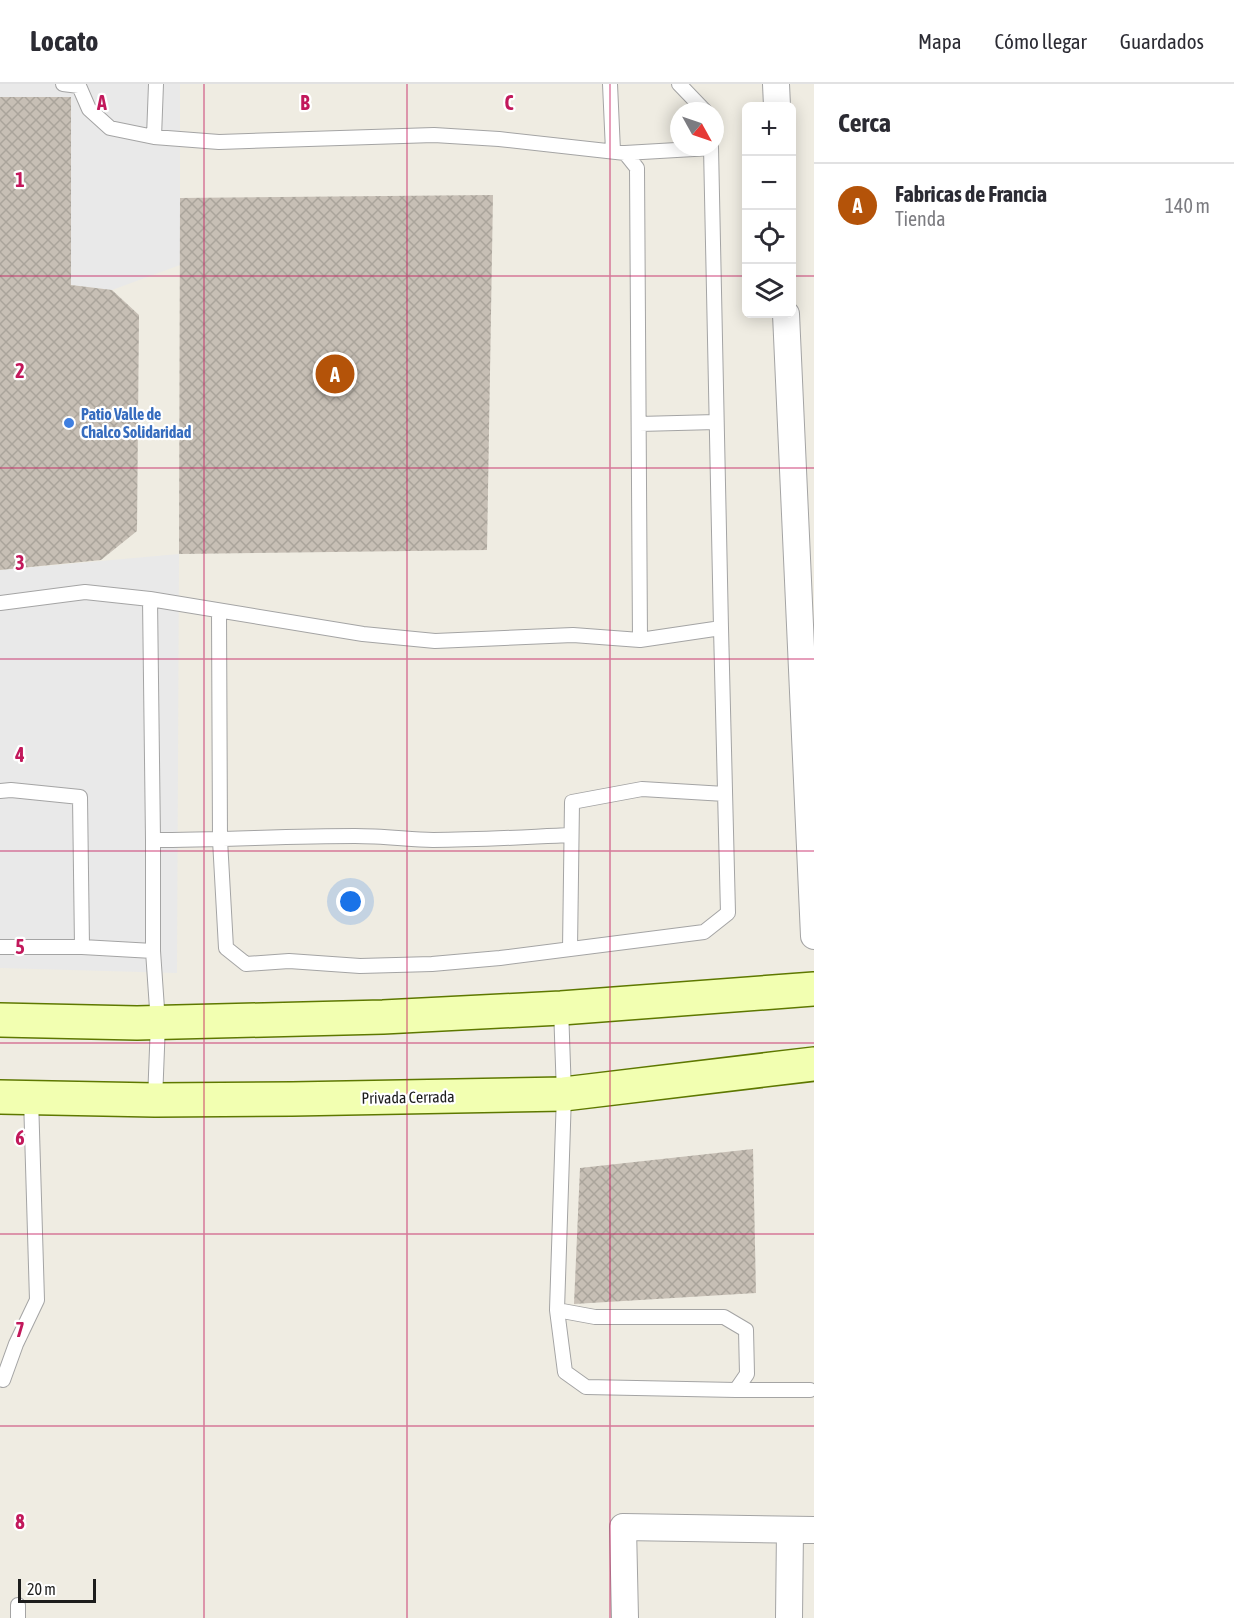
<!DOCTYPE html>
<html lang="es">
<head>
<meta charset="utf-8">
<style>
  body { margin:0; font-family:"Asap Condensed",sans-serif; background:#f2f2f3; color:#2b2b33 }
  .controls { position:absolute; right:18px; top:18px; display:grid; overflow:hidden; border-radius:9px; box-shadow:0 3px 15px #0003 }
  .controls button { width:54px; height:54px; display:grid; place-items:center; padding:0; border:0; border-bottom:2px solid #e1e1e2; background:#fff; color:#2b2b33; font:30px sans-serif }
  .compass { position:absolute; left:670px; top:18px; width:54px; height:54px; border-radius:50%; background:#fff; box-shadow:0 3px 15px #0003; rotate:130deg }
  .scale { position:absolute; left:18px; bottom:15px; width:78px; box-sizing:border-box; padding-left:6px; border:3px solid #1d1d1d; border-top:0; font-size:16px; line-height:21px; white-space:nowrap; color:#1d1d1d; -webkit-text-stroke:4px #fff; paint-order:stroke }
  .you { position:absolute; left:351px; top:818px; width:21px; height:21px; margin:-15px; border:4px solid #fff; border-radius:50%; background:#1a73e8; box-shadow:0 0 0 9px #1a73e833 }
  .badge { display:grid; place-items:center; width:39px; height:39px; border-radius:50%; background:#b45309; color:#fff; font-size:20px; font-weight:700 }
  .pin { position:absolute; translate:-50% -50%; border:3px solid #fff; box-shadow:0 2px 6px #0006 }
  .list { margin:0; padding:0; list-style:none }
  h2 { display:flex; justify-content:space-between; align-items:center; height:78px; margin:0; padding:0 24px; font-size:26px }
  h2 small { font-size:20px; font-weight:400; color:#7c7c81 }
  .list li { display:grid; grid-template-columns:39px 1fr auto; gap:18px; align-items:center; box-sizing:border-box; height:84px; padding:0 24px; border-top:2px solid #e1e1e2 }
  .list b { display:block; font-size:22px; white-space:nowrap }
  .list p { margin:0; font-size:20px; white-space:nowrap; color:#7c7c81 }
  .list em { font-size:20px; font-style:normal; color:#7c7c81 }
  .icon { flex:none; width:33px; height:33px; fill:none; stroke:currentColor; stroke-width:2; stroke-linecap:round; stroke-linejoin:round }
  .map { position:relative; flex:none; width:814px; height:1534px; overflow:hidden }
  header { display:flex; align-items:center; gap:36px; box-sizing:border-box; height:84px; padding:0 30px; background:#fff; border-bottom:2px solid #e1e1e2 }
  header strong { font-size:28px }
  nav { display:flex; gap:33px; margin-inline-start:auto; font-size:21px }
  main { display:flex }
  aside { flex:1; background:#fff }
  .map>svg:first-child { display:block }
</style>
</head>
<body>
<header>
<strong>Locato</strong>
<nav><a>Mapa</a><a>Cómo llegar</a><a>Guardados</a></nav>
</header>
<main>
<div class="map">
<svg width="814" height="1534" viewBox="0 0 814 1534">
  <defs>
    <pattern id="building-cross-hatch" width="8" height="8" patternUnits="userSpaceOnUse" patternTransform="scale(1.5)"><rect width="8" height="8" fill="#c7bfb5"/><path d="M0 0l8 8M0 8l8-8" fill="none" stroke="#aaa49b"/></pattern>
  </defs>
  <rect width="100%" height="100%" fill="#efece2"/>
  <path fill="#e9e9e9" d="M0 0H180V181L112 206 71 201V13H0Z
    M179 470 177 889 0 884V486Z"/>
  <path fill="url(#building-cross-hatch)" d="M0 13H71V201L112 206 139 231 137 447 101 476 0 486Z
    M493 111 487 466 179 470 180 114Z
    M753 1065 756 1209 574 1220 580 1084Z"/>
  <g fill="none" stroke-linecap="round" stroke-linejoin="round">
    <defs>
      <path id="lane" d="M63 0 79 2 89 25 110 44 154 53 219 58 434 51 499 55 625 69 637 84 640 556
        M610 0 613 67
        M679 0 705 27
        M154 53 156 0
        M625 69 711 64
        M639 340 716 338
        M150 515 153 756V867L158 939 155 1016
        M0 519 85 508 150 515 363 550 435 557 573 551 640 556 721 544 711 63
        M219 527 220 756 226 864 246 880 289 877 360 882 432 880 500 874 704 848 728 829 721 544
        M0 707 11 706 80 713 82 863
        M153 756C221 756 288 752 355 752 381 752 407 755 433 756 479 756 525 753 571 751
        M0 863H82L153 867
        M570 865 572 718 642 705 725 710
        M557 1226 595 1233H724L746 1246 747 1290 736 1306 586 1303 565 1288 557 1226 564 1010 561 924
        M3 1296 16 1260 37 1216 31 1014
        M736 1306H810
        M18 1521V1534"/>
      <path id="street" d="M776 0 777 22
        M786 230 814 852
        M625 1534 623 1443 814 1446
        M789 1534 790 1446"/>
      <path id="secondary" d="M0 936 137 939 383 933 561 924 814 905
        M0 1013 155 1016 292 1015 564 1010 814 980"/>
    </defs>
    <use href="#lane" stroke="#a4a4a4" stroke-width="16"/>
    <use href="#street" stroke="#a4a4a4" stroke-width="28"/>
    <use href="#secondary" stroke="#5e7800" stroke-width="36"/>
    <use href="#lane" stroke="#fff" stroke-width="14"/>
    <use href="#street" stroke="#fff" stroke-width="26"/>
    <use href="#secondary" stroke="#f2ffb1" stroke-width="33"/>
  </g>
  <path fill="none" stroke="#c2185b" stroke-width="1.5" stroke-opacity="0.55" d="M204 0V1534M407 0V1534M610 0V1534M0 192H746M792 192H814M0 384H814M0 575H814M0 767H814M0 959H814M0 1150H814M0 1342H814"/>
  <circle fill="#3f7fe0" stroke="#fff" stroke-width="2" cx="69" cy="339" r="6"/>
  <g text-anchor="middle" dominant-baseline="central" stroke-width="4.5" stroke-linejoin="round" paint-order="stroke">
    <g font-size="16" font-weight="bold" fill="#366cbe" stroke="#fff" text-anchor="start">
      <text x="81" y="330">Patio Valle de<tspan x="81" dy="18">Chalco Solidaridad</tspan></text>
    </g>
    <g font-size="16" fill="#1d1d1d" stroke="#fff">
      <text transform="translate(408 1013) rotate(-1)">Privada Cerrada</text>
    </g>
  </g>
  <g font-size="20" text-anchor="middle" font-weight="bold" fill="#c2185b" stroke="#fff" stroke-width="4.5" stroke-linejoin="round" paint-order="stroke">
    <text x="102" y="26">A</text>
    <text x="305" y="26">B</text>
    <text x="509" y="26">C</text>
    <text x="20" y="103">1</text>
    <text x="20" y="294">2</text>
    <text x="20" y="486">3</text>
    <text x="20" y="678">4</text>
    <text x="20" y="870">5</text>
    <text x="20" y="1061">6</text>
    <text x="20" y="1253">7</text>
    <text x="20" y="1445">8</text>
  </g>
</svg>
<div class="controls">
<button>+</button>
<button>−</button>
<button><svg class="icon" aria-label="locate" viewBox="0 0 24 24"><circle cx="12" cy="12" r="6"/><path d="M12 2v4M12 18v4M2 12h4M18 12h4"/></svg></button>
<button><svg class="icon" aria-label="layers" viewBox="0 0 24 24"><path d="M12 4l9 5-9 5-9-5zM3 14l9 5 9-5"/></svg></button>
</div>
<svg class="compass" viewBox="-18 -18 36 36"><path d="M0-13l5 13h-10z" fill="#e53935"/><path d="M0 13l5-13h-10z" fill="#7c7c81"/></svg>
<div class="scale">20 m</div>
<div class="you"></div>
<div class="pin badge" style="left:335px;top:290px">A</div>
</div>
<aside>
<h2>Cerca<small></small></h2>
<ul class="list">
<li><span class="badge">A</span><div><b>Fabricas de Francia</b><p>Tienda</p></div><em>140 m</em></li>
</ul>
</aside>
</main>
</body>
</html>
